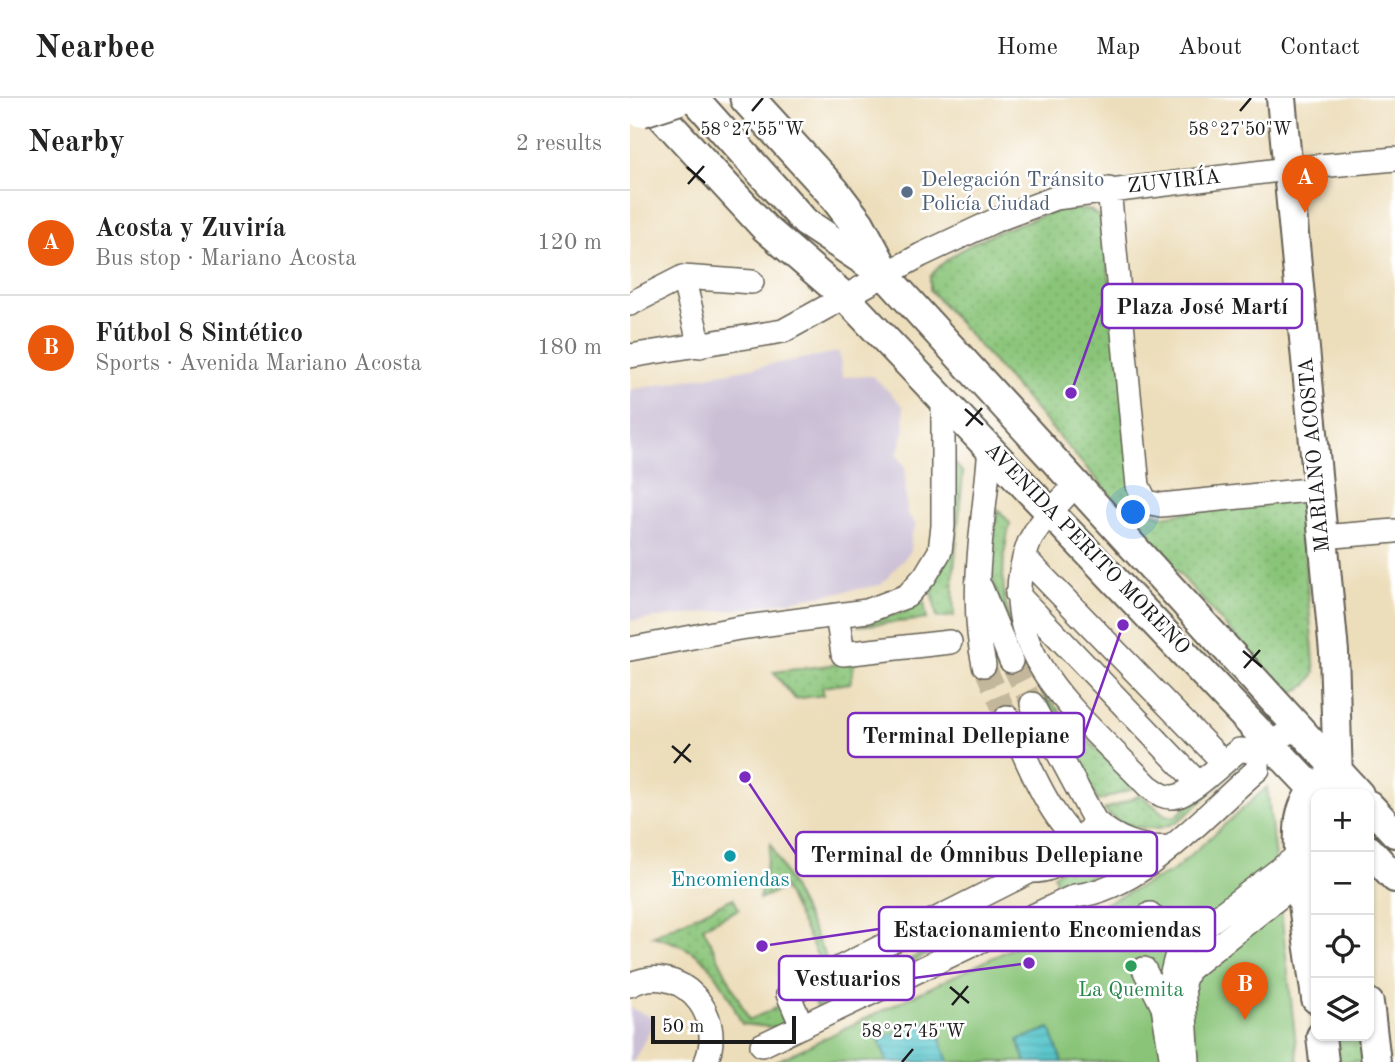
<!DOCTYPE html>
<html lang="en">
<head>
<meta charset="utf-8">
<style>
  body { margin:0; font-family:"Old Standard TT",serif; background:#f6f6f6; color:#222 }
  .controls { position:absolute; right:21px; bottom:21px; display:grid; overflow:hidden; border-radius:14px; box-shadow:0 2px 5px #0004 }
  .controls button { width:63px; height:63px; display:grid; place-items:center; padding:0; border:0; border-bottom:2px solid #e0e0e0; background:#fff; color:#222; font:35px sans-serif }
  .scale { position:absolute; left:21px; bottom:18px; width:145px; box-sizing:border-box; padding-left:7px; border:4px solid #1c1c1c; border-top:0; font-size:19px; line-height:24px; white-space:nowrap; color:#1c1c1c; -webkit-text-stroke:5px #fff; paint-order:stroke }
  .you { position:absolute; left:504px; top:415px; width:24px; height:24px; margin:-18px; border:5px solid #fff; border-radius:50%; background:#1a73e8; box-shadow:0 0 0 10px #1a73e833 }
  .badge { display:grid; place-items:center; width:46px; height:46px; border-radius:50%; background:#ea580c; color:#fff; font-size:23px; font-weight:700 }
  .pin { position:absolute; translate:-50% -58px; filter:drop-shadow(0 2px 4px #0008) }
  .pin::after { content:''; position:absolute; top:37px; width:24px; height:21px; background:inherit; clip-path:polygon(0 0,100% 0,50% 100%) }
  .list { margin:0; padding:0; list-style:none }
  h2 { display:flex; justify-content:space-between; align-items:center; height:91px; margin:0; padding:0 28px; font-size:30px }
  h2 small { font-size:23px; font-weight:400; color:#767676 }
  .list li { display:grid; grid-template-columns:46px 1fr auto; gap:21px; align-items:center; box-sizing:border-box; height:105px; padding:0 28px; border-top:2px solid #e0e0e0 }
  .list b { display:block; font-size:26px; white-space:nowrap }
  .list p { margin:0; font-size:23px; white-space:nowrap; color:#767676 }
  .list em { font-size:23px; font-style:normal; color:#767676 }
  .icon { flex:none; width:38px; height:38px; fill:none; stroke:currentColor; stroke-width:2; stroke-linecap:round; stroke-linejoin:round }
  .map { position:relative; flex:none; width:765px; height:964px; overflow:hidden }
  header { display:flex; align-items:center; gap:42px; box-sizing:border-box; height:98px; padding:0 35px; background:#fff; border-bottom:2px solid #e0e0e0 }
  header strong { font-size:33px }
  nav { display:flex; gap:38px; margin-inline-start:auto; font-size:24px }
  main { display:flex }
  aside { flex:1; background:#fff }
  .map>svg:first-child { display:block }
</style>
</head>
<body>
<header>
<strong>Nearbee</strong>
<nav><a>Home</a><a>Map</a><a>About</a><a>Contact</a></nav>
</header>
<main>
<aside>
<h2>Nearby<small>2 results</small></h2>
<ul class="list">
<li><span class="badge">A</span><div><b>Acosta y Zuviría</b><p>Bus stop · Mariano Acosta</p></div><em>120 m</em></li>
<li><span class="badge">B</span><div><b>Fútbol 8 Sintético</b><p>Sports · Avenida Mariano Acosta</p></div><em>180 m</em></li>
</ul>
</aside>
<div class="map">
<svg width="765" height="964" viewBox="0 0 765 964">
  <defs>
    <pattern id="green-dots" width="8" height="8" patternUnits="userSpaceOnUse" patternTransform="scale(1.75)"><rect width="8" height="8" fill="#89c478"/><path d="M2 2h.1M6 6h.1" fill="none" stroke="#76a867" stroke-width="1.8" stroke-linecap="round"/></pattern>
    <pattern id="water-rules" width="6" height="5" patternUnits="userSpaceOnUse" patternTransform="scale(1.75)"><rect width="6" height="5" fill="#58c6cc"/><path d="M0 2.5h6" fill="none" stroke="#4caaaf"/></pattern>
  </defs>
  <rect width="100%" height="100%" fill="#fff"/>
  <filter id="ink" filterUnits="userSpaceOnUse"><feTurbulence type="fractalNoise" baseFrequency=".0143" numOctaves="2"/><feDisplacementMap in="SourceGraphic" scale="14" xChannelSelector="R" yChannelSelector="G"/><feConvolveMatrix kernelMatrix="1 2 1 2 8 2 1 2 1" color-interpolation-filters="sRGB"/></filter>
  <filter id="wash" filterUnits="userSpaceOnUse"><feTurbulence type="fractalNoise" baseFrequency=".00686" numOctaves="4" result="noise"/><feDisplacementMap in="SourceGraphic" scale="28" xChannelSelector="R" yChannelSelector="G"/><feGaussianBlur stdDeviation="1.57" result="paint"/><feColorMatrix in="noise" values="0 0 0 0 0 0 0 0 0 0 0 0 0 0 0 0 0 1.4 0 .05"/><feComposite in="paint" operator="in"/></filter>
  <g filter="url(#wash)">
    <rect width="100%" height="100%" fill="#eddebb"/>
    <path fill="#cbbfd5" d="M209 254 212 279 243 278 273 308 275 331 267 356 275 369 277 415 286 427 281 437V453L251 487 118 510 0 523V292Z
      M0 910 26 921 3 964H0Z"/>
    <path fill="url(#green-dots)" stroke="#52704a" stroke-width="2" d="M431 111 460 112 471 120 512 411 533 418 665 398 670 407 685 575 677 587 664 594 651 591 300 192V179C326 144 391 125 431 111Z
      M323 363 333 375 323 482 324 518 307 520 301 487C332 450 325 408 323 363Z
      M368 411 380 425C372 460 369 493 382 527L379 529C357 479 358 464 368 411Z
      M293 498 297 521 227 528 272 514Z
      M225 564 220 585 192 589 194 597 165 601 143 574Z
      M412 595 504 690 468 703Z
      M608 663 612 664C592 682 568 710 546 724 524 736 490 730 474 712L511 697 535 717 545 719Z
      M141 746 198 864 192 867 154 790 129 801Z
      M451 755 475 771 248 881 240 866 254 859 260 871 428 789 424 777Z
      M103 800 109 811 73 829 119 922 155 906 162 921 146 930 112 926C88 876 80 852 22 838Z
      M217 877 224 892 187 909 180 894Z
      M703 938H731L734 964H706Z"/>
    <path fill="#89c478" stroke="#52704a" stroke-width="2" d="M637 689 668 964H145L543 773Z"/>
    <path fill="url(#water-rules)" stroke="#3a7174" stroke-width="2" d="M304 922 318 964H257L249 941Z
      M420 930 432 964H396L388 942Z"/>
  </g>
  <g filter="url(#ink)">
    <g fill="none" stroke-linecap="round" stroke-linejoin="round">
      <path stroke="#c3b79b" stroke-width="23" stroke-dasharray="23 11" stroke-linecap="butt" d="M381 563 402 606
        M354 567 377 619"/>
      <defs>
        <path id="minor" d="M479 91 508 388 516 404 531 407 688 391
          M53 179 70 248
          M0 206 53 179 122 184
          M0 258 153 233 291 157 366 122 425 100 657 71 765 61
          M446 386C431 404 408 424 399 445 357 552 453 619 518 688 526 693 532 700 543 699 560 698 594 663 609 652L628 653 667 629
          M692 439 765 433
          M395 460 593 664
          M351 490 381 563
          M387 496 568 685
          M207 517 213 556 320 544
          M0 551 109 530 237 513 277 498 295 478 310 453 313 428V301
          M354 567C338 495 355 421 360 349
          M402 606 465 723C485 741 512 752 539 749
          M377 619C402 669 425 748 486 764 496 766 509 764 519 764
          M520 816 549 848 550 861
          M514 871 533 909
          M0 887C49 862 97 915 76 964
          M172 928 158 896 401 773C434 774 447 748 465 723
          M132 947 445 798C513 791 577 714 628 671V653
          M542 964 533 909 549 848 671 755
          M558 964 553 885 558 872 673 780"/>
        <path id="major" d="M15 0 135 130 216 200 688 696
          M64 0 175 124 255 177 729 696
          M651 0 704 554 708 680
          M739 707 765 735
          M739 752 765 780
          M686 901C680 851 664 768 670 721 673 704 683 690 696 681
          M739 905 746 964
          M691 938 694 964"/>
        <path id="highway" d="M117 0 203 94 228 127 255 177"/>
      </defs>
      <use href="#minor" stroke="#656054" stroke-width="26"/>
      <use href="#major" stroke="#656054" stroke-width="32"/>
      <use href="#highway" stroke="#656054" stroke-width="37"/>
      <use href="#minor" stroke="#fff" stroke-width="23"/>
      <use href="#major" stroke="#fff" stroke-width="28"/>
      <use href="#highway" stroke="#fff" stroke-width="33"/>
      <defs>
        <path id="highway-bridge" d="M11 12 48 0"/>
      </defs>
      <use href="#highway-bridge" stroke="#656054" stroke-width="37" stroke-linecap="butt"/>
      <use href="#highway-bridge" stroke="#fff" stroke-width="33"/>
    </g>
  </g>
  <path fill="none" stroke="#1c1c1c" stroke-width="2.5" d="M122 13 133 0M610 13 621 0M57 69 75 85M58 86 74 68M335 311 353 327M336 328 352 310M613 553 632 569M614 570 630 552M42 648 61 664M44 665 60 646M320 889 339 905M322 907 338 888M272 964 283 951"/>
  <circle fill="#5c6f8a" stroke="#fff" stroke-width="2.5" cx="277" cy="94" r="7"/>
  <circle fill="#0f9aa8" stroke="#fff" stroke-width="2.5" cx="100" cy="758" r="7"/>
  <circle fill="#2e9e5b" stroke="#fff" stroke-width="2.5" cx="501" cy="868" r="7"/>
  <g text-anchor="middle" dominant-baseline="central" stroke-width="5" stroke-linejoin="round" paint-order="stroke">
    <g font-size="21" fill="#4e5e75" stroke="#fff" text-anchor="start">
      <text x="291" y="82">Delegación Tránsito<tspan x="291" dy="24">Policía Ciudad</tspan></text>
    </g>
    <g font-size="21" fill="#1c1c1c" stroke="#fff">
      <text transform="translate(544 84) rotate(-6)">ZUVIRÍA</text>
      <text transform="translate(685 357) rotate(-95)">MARIANO ACOSTA</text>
      <text transform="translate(457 451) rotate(46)">AVENIDA PERITO MORENO</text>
    </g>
    <g font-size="21" fill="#0d838f" stroke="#fff">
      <text x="100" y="782">Encomiendas</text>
    </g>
    <g font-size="21" fill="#27864d" stroke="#fff">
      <text x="501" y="892">La Quemita</text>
    </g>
  </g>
  <g font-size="18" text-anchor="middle" fill="#1c1c1c" stroke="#fff" stroke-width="5" stroke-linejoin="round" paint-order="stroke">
    <text x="122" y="37">58°27'55"W</text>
    <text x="610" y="37">58°27'50"W</text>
    <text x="283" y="939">58°27'45"W</text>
  </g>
  <path fill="none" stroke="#7b2cbf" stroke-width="2.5" d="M441 295L472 208M493 527L454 637M115 679L166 756M132 848L249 831M399 865L284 880"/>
  <g fill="#7b2cbf" stroke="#fff" stroke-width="2.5">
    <circle cx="441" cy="295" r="7"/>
    <circle cx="493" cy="527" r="7"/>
    <circle cx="115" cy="679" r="7"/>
    <circle cx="132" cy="848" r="7"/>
    <circle cx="399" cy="865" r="7"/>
  </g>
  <g fill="#fff" stroke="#7b2cbf" stroke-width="2.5">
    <rect x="472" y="186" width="200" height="44" rx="7"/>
    <rect x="218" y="615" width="236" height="44" rx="7"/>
    <rect x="166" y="734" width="361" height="44" rx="7"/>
    <rect x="249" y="809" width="336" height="44" rx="7"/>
    <rect x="149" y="858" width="135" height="44" rx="7"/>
  </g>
  <g font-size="23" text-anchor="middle" font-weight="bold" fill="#1c1c1c">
    <text x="572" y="216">Plaza José Martí</text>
    <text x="336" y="645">Terminal Dellepiane</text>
    <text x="347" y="764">Terminal de Ómnibus Dellepiane</text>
    <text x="417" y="839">Estacionamiento Encomiendas</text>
    <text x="217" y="888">Vestuarios</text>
  </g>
</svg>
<div class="controls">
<button>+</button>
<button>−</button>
<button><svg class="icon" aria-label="locate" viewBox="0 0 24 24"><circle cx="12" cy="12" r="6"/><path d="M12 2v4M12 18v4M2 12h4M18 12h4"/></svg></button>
<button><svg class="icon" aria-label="layers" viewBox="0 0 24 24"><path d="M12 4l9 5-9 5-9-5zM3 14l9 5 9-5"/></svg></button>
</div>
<div class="scale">50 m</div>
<div class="you"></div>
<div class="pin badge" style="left:675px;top:115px">A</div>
<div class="pin badge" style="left:615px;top:922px">B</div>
</div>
</main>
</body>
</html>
